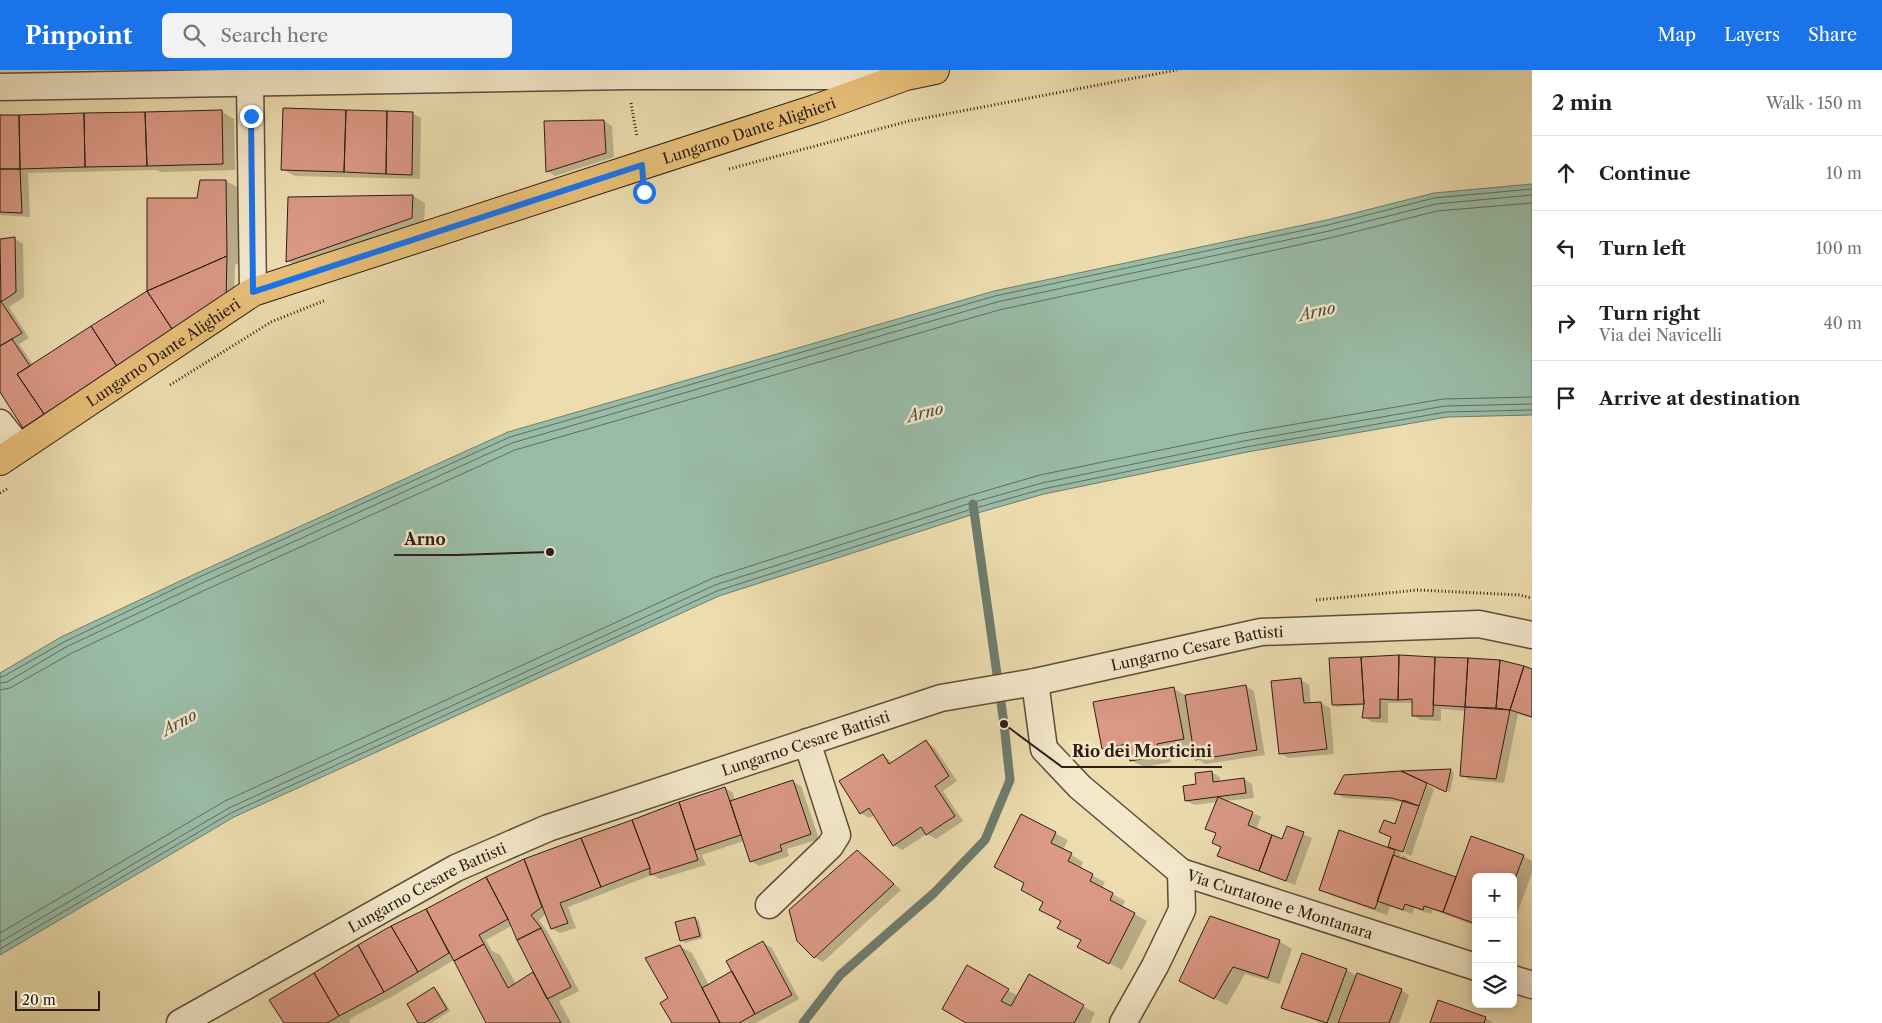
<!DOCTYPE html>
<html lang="en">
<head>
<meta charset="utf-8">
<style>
  body { margin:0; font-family:"Libre Caslon Text",serif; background:#f2f2f2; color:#202124 }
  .controls { position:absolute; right:15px; bottom:15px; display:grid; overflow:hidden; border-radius:8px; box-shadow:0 2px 12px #0003 }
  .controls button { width:45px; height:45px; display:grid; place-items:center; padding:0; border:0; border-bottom:1px solid #e0e0e0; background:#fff; color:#202124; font:25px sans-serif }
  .scale { position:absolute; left:15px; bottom:12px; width:85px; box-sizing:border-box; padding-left:5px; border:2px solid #2d1d15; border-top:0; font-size:14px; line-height:18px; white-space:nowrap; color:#2d1d15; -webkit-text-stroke:4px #f3e8ca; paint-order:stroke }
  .stop { position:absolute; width:15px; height:15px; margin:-11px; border:4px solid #1a73e8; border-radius:50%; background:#fff }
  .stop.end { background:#1a73e8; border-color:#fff; box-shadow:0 1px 5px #0008 }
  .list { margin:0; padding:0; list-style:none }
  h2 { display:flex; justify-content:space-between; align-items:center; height:65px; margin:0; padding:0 20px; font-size:21px }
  h2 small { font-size:16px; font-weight:400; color:#757577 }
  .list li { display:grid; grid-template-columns:32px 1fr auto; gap:15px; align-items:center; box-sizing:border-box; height:75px; padding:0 20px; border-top:1px solid #e0e0e0 }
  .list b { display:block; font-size:19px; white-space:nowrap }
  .list p { margin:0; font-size:16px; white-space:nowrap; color:#757577 }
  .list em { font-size:16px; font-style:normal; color:#757577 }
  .icon { flex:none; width:28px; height:28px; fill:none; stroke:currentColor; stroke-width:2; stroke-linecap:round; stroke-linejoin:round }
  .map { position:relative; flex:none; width:1532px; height:953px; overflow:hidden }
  header { display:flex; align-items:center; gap:30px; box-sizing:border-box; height:70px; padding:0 25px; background:#1a73e8; color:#fff }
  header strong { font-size:24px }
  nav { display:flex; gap:28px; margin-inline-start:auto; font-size:18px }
  .search { width:350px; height:45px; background:#f2f2f2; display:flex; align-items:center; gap:12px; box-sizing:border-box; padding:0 18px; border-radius:8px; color:#757577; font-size:19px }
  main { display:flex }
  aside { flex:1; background:#fff }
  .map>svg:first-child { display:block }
</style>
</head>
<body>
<header>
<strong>Pinpoint</strong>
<div class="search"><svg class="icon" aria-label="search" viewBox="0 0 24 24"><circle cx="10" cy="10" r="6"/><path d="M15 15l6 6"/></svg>Search here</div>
<nav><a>Map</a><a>Layers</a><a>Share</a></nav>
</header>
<main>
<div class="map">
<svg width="1532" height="953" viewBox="0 0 1532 953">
  <rect width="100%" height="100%" fill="#ecdcae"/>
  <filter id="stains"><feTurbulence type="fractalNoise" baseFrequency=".004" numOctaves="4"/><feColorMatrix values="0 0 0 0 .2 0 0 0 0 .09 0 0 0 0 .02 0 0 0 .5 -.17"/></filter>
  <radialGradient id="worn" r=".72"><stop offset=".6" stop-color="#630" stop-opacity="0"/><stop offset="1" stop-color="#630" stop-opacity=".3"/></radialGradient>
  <path fill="#99bca7" stroke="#6e7c6d" d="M1532 114V345L1447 347 1247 382 1044 424 974 444 719 526 234 747 0 885V603L61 567 195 504 508 362 994 221 1327 150 1434 123Z"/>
  <path fill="#0003" fill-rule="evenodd" d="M222 42 234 49 235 100 161 102 156 100 28 103 30 147 0 145V46Z
    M412 43 421 48 420 109 295 106 282 99Z
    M604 51 612 56 614 87 555 106 547 101 545 52Z
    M201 111H226L239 118V193L235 195 234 235 33 361 24 357 0 318V170L15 169 23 174 24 227 9 237 29 268 19 274 33 295 148 222 198 129Z
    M413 126 425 133 424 155 300 199 288 191 289 128Z
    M1532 600V648L1518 644 1504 713 1470 710 1461 705 1466 641 1441 639V651L1421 650 1413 645V633H1388V653L1372 652 1364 647 1365 635 1337 637 1333 635Z
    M1301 610 1309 615 1311 634 1321 633 1330 638 1334 684 1288 688 1280 683Z
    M1246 616 1254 621 1265 685 1205 694 1197 689 1194 676 1169 681 1171 692 1144 697 1131 690 1130 683 1116 686 1104 678 1174 619 1187 626Z
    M926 672 934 677 957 711 943 721 963 751 936 769 927 764 902 780 894 775 875 745 869 748 861 743 883 685 893 693Z
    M1450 700 1454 703 1450 722 1426 711 1401 782 1398 783 1401 784 1399 788H1402L1403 785 1407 788 1406 791 1455 808 1523 786 1532 791V803L1513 855V807H1476V856L1433 840 1431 844 1414 838 1412 844 1390 836 1387 845 1333 826 1321 819 1394 780 1390 776 1392 768 1381 762 1395 756 1403 732 1344 728 1336 723Z
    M1211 702 1220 707V713L1244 709 1252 714 1254 728 1225 731 1261 747 1256 760 1282 770 1287 757 1312 768 1295 815 1227 790 1219 786 1222 777 1217 764 1207 758 1217 732 1195 735 1186 731 1198 715Z
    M793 712 801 716 819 769 787 779 789 786 759 796 751 791 744 771 702 785 706 795 660 809 652 805 568 837 576 858 560 863 552 859 546 844 539 850 549 864 579 921 559 931 571 953H488L454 890 393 926 349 949 350 953H285L392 858 524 791 725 718 733 723 735 731ZM513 855 537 906 533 904 516 914 500 885 492 881 486 870Z
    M1427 715 1434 719 1411 786 1404 783Z
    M1055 763 1068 770 1063 780 1083 792 1080 799 1105 812 1102 818 1125 831 1122 837 1147 851 1122 900 1091 884 1082 870 1062 851 1040 840 1044 832 1022 820Z
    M857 782 866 787 901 820 823 892 814 887Z
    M695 848 699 851 703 868 685 873 681 870Z
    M1279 871 1292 879 1280 914 1245 904 1227 935 1193 918Z
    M763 873 772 878 799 929 756 953H673L670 928 679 876 692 883 709 915 733 902Z
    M1303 884 1347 900 1357 906 1401 920 1409 925 1399 953H1340L1347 932H1345L1337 953H1321L1283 937Z
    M967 897 1018 926 1030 906 1095 943 1090 953H968Z
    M434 919 438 921 450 941 431 953H420Z
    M1485 948 1494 953H1431Z"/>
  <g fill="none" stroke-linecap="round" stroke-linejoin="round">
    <path stroke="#636c5e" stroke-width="1" d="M0 607 4 606 64 572 197 508 510 367 995 226 1328 155 1434 128 1532 119
      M0 613 7 612 66 577 200 514 512 373 997 232 1329 161 1436 134 1532 125
      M0 620 10 618 70 584 203 521 515 380 999 240 1330 168 1437 141 1532 133
      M0 863 225 731 713 508 968 426 1040 405 1243 363 1443 329 1532 327
      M0 872 229 738 715 515 971 433 1042 413 1244 371 1445 336 1532 334
      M0 879 231 743 717 521 972 439 1043 419 1246 377 1446 342 1532 340"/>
    <path stroke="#6e7c6d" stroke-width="9" d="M803 953 840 905 934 823 985 770 1010 710 1004 654 973 434"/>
  </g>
  <path fill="#da9885" stroke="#2d1d15" d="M283 38 346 40 344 102 281 100Z
    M222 40 223 94 147 96 145 42Z
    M346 40 387 41 386 104 344 102Z
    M387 41 413 42 412 105 386 104Z
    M145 42 147 96 85 97 84 43Z
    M84 43 85 97 20 99 19 45Z
    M0 45H19L20 99H0Z
    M604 50 606 83 546 102 544 51Z
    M0 99H20L22 143 0 142Z
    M200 110H226L227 186 147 221V128H197Z
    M413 125 412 148 286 192 288 127Z
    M15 167 16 222 1 232 0 169Z
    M227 186 226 230 174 262 147 221Z
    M147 221 174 262 118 298 91 256Z
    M0 230 22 263 0 276Z
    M91 256 118 298 44 344 17 304Z
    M12 269 30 296 17 304 44 344 23 358 0 322V276Z
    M1399 585 1398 630 1380 629V648H1362L1364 634 1361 587Z
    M1399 585 1435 587 1433 646H1412V629L1398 630Z
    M1361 587 1364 634 1332 635 1329 588Z
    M1435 587 1468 588 1465 637 1433 635Z
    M1468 588 1500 590 1496 638 1465 637Z
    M1500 590 1524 596 1510 640 1496 638Z
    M1524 596 1532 599V647L1510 640Z
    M1301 608 1304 633 1321 632 1327 679 1279 684 1271 611Z
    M1246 615 1257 680 1195 690 1185 625Z
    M1174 617 1184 669 1157 674 1159 686 1130 691 1127 674 1102 679 1093 632Z
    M1465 637 1510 640 1496 709 1460 706Z
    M926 670 949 706 935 716 955 746 926 765 921 757 893 776 869 738 860 744 839 711 883 684 889 694Z
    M1451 699 1446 722 1401 701Z
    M1212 701 1213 712 1244 708 1246 723 1185 731 1183 716 1196 714 1195 703Z
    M1401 701 1427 713 1419 736 1392 728 1334 724 1344 705Z
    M793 710 811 764 780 775 782 781 750 792 730 731Z
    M725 717 741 765 695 780 679 732Z
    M1218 727 1253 742 1248 755 1272 765 1259 801 1217 786 1221 777 1212 773 1216 763 1205 759Z
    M1403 730 1419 736 1403 782 1388 777 1391 767 1379 762 1384 750 1395 754Z
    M679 732 698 790 650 805V798L632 750Z
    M1021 744 1056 762 1051 773 1072 783 1068 791 1093 804 1090 811 1113 823 1110 830 1135 843 1109 894 1077 877 1081 870 1057 858 1061 851 1039 840 1043 832 1021 820 1024 813 994 797Z
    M632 750 650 798 601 817 581 768Z
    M1287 756 1304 762 1286 811 1259 801 1272 765 1282 769Z
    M1339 760 1395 780 1375 839 1319 820Z
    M1471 766 1524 785 1513 814V807H1476V854L1443 842Z
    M581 768 601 817 560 833 568 853 551 859 524 789Z
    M857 780 894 814 814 888 797 871 789 840Z
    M1393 785 1456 807 1443 842 1424 836 1423 840 1405 834 1403 840 1377 831Z
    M524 789 542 837 531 845 541 858 517 870 508 849 486 807Z
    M486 807 508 849 479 865 484 874 454 891 426 839Z
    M426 839 449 883 418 902 391 856Z
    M1210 846 1280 870 1268 908 1233 897 1214 929 1179 911Z
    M695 847 700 866 680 871 675 852Z
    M391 856 418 902 384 922 358 875Z
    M541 858 571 917 547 929 517 870Z
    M763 871 792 925 755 944 726 891Z
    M484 874 508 918 533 902 561 953H486L454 891Z
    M358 875 384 922 339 946 314 903Z
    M680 875 702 918 720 953H672L660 933 668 928 645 888Z
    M1302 883 1347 899 1327 953 1281 938Z
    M967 895 1009 919 1001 931 1011 936 1029 904 1084 935 1074 953H966L942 939Z
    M732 901 755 944 739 953H720L702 918Z
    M314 903 339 946 327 953H284L269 930Z
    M1357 903 1402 919 1389 953H1338Z
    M434 917 447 939 424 953H418L407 934Z
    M1438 930 1486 947 1484 953H1430Z"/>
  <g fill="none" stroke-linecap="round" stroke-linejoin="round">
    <defs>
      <g id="minor">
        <path d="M250 12 253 222"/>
        <path d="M0 17 626 6H902"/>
        <path d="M0 353 20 378"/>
        <path id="s1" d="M1035 612 1044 679 1080 717 1181 802 1476 897"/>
        <path d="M769 835 830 776 837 765 807 672"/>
        <path d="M1513 909 1532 915"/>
        <path id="s2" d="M180 953 456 798 548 758 941 628 1035 612 1261 562 1479 554 1532 565"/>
        <path d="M1123 953 1155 896 1182 840 1181 802"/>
      </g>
      <g id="primary">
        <path id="s3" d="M0 391 253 222 815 39 906 6 935 0"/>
      </g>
    </defs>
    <use href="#minor" stroke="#5d4d3b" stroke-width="29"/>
    <use href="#primary" stroke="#2d1d15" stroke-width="30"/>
    <path stroke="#2d1d15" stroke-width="3" stroke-dasharray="1 2.5" stroke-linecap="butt" d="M631 33 637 67
      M729 99 909 51 1177 0
      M170 315 271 252 326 230
      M0 423 7 419
      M1316 530 1418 520 1519 525 1532 528"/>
    <use href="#minor" stroke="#f3e8ca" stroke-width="26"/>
    <use href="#primary" stroke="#e6be77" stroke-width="28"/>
  </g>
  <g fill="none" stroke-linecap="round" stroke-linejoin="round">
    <path stroke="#1a73e8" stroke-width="6" d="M251 46 253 222 642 95 644 122"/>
  </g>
  <g text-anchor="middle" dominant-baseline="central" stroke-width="5" stroke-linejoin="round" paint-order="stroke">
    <g font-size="15" fill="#2d1d15" stroke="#f3e8ca">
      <text stroke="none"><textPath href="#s3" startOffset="826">Lungarno Dante Alighieri</textPath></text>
      <text stroke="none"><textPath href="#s3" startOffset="196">Lungarno Dante Alighieri</textPath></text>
      <text stroke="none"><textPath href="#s2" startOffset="1092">Lungarno Cesare Battisti</textPath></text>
      <text stroke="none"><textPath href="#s2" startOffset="688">Lungarno Cesare Battisti</textPath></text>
      <text stroke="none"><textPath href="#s2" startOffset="282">Lungarno Cesare Battisti</textPath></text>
      <text stroke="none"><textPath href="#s1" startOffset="356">Via Curtatone e Montanara</textPath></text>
    </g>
    <g font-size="16" font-style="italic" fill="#4d4d41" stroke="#f3e8ca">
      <text transform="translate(1317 241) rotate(-13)">Arno</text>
      <text transform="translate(925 342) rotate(-14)">Arno</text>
      <text transform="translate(179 652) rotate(-29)">Arno</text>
    </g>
  </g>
  <path fill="none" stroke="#2d1d15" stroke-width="2" d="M550 482L456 485H394M1004 654L1062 697H1222"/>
  <g fill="#2d1d15" stroke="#f3e8ca" stroke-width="2">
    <circle cx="550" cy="482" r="5"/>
    <circle cx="1004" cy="654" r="5"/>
  </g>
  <g font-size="16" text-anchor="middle" font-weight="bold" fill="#2d1d15" stroke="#f3e8ca" stroke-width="5" stroke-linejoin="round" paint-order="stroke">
    <text x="425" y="475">Arno</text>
    <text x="1142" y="687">Rio dei Morticini</text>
  </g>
  <rect width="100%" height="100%" filter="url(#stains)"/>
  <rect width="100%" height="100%" fill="url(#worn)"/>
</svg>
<div class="controls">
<button>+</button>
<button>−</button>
<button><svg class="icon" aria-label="layers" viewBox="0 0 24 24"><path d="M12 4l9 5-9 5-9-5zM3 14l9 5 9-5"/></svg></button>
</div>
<div class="scale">20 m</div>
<div class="stop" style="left:644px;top:122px"></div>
<div class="stop end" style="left:251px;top:46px"></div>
</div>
<aside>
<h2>2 min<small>Walk · 150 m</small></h2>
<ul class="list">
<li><svg class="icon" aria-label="ahead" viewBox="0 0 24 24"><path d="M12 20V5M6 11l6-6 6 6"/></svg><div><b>Continue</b></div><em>10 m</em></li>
<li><svg class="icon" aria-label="left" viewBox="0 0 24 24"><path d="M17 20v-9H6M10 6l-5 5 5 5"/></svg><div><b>Turn left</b></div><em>100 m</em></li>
<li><svg class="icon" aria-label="right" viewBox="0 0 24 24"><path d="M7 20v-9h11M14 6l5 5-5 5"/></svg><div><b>Turn right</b><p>Via dei Navicelli</p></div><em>40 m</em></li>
<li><svg class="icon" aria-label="arrive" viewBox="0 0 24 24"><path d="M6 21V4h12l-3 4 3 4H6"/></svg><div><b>Arrive at destination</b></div></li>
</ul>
</aside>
</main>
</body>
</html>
